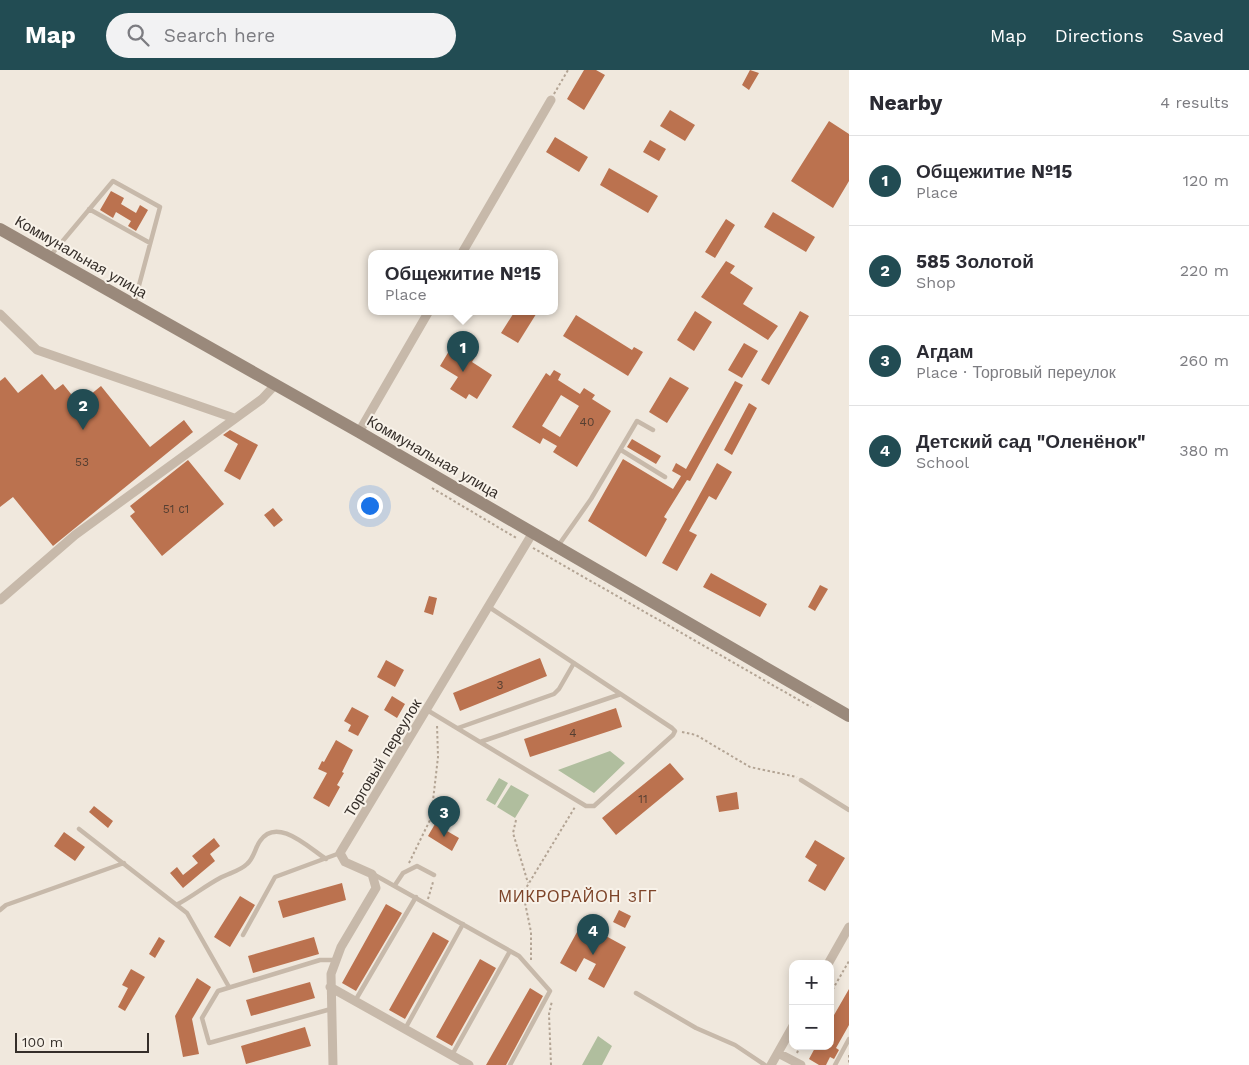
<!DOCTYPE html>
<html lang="en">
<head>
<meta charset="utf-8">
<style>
  body { margin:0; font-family:"Work Sans",sans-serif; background:#f2f2f3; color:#2b2b33 }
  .controls { position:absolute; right:15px; bottom:15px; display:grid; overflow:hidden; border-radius:10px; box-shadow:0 2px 12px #0003 }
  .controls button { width:45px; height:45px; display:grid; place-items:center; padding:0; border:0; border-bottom:1px solid #e1e1e2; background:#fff; color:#2b2b33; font:25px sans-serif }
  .scale { position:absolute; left:15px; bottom:12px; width:134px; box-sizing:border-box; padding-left:5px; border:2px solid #352e29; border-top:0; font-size:14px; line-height:18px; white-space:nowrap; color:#352e29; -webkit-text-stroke:4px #f8f2e9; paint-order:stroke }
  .you { position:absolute; left:369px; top:435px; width:18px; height:18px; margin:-12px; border:4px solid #fff; border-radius:50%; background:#1a73e8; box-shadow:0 0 0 8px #1a73e833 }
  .badge { display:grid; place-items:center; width:32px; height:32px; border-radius:50%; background:#224c53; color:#fff; font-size:16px; font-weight:700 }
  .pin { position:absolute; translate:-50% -41px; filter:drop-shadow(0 1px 2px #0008) }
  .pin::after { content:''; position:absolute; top:26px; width:18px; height:15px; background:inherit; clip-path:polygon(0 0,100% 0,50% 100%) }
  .popup { position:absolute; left:368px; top:180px; width:190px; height:65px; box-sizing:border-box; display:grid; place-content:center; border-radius:10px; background:#fff; filter:drop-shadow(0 1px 4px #0005); font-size:16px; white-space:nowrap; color:#7c7c81 }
  .popup b { font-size:19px; color:#2b2b33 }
  .popup::after { content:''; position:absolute; left:50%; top:100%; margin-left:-10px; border:10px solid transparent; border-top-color:#fff }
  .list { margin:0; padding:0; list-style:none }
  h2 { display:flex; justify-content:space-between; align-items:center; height:65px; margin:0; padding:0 20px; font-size:21px }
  h2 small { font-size:16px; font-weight:400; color:#7c7c81 }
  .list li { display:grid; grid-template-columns:32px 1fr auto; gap:15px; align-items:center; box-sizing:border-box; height:90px; padding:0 20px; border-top:1px solid #e1e1e2 }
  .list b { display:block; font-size:19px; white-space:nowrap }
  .list p { margin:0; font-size:16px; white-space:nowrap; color:#7c7c81 }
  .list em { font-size:16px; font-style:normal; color:#7c7c81 }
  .icon { flex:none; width:28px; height:28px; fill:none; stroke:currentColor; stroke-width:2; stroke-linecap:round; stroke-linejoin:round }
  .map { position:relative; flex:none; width:849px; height:995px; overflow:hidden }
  header { display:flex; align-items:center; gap:30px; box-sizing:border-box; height:70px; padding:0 25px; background:#224c53; color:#fff }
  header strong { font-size:24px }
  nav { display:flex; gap:28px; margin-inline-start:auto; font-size:18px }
  .search { width:350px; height:45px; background:#f2f2f3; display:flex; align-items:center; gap:12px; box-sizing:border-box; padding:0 18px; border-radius:28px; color:#7c7c81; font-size:19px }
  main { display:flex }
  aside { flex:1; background:#fff }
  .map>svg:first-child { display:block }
</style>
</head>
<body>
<header>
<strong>Map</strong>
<div class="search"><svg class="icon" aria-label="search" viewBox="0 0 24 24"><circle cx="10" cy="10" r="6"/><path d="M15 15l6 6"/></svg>Search here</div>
<nav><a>Map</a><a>Directions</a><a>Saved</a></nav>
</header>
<main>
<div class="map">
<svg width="849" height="995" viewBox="0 0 849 995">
  <rect width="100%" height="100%" fill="#f0e8dd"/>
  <path fill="#b0be9e" d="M610 681 625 693 594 723 558 700Z
    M499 708 508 713 495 735 486 730Z
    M511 715 529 725 515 748 497 737Z
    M598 966 612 976 602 995H582Z"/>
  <path fill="#bb724f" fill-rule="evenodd" d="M584 0H596L605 5 584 40 567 29Z
    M750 0 759 3 749 20 742 15Z
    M670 40 695 55 685 71 660 56Z
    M829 51 849 64V111L833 138 791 111Z
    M555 67 588 87 579 102 546 82Z
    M650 70 666 79 659 91 643 82Z
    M609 98 658 126 648 143 600 115Z
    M111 121 124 128 121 134 136 143 140 135 148 140 136 161 128 156 131 151 116 142 113 148 100 140Z
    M773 142 815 167 806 182 764 157Z
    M726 149 735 155 715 188 705 182Z
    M726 191 735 196 730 203 753 218 743 234 778 256 768 270 701 227Z
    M515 241H538L518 273 501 263Z
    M695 241 712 252 694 281 677 270Z
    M800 241 809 246 769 315 761 310Z
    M576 245 632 280 634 277 643 282 628 306 563 266Z
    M744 273 758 281 742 308 728 300Z
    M461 274 477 284 472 292 492 305 477 329 469 324 466 329 450 319 458 307 440 296 449 281 455 285Z
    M554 300 561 304 558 310 580 324 584 318 595 325 592 329 611 341 577 397 553 382 557 376 543 368 540 374 512 357 546 303 550 306ZM561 325 579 336 560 367 542 356Z
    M42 304 55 320 63 314 79 334 101 316 150 377 184 350 193 362 53 476 13 427 0 437V311L5 307 18 323Z
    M670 307 689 318 667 353 649 342Z
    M735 311 743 315 690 411 687 410 664 447 667 449 646 487 588 451 623 389 673 419 681 406 672 401 676 393 686 399Z
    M749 333 757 338 732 385 724 380Z
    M230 360 258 375 240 410 224 401 238 374 223 365Z
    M632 369 661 386 656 394 627 377Z
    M188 390 224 434 162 486 130 446 135 442 130 436Z
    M717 393 732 402 716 430 709 426 689 461 697 465 677 501 662 493Z
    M273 438 283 450 274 457 264 445Z
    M711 503 767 534 760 547 703 517Z
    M820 515 828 519 815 541 808 537Z
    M429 526 437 528 433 545 424 542Z
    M540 588 547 606 460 641 453 623Z
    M386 590 404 600 395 617 377 607Z
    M392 626 405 634 397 648 384 640Z
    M352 637 369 646 358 666 348 661 351 655 344 651Z
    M616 638 622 657 530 687 524 669Z
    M336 670 353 680 342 702 344 703 337 715 340 717 329 737 313 728 327 703 318 699 322 691 324 692Z
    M670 693 684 709 616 765 602 748Z
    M737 722 739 739 719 742 716 726Z
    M94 736 113 751 108 758 89 742Z
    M435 754 459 768 452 781 428 766Z
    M64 762 85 777 75 791 54 776Z
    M214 768 220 776 210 784 215 791 183 818 170 803 177 797 183 805 198 793 192 786Z
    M815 770 845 788 825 821 808 811 817 795 805 787Z
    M342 813 346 830 283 848 278 831Z
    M240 826 255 835 230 877 214 867Z
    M386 834 402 843 356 921 342 913Z
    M619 840 631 846 625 858 613 852Z
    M582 853 626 877 604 918 588 909 596 894 584 888 576 902 560 893Z
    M433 862 449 871 405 949 389 940Z
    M159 867 165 871 155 888 149 884Z
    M314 867 319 884 253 903 248 886Z
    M480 889 496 898 452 976 436 967Z
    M131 899 145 907 125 941 118 937 128 918 122 915Z
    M197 908 211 917 192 949 199 984 183 987 175 946Z
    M310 912 315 928 251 946 246 930Z
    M530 918 543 926 506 995H486Z
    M849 919V955L836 978 839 980 834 989 830 987 826 995H819L809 989 816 976H830V952Z
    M305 957 311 976 246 994 241 976Z"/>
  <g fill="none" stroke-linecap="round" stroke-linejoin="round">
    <path stroke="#b3a494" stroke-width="2" stroke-dasharray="2.5 2.5" stroke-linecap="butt" d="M554 24 568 0
      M432 418 518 469
      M533 478 811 637
      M682 662 696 665 750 697 797 707
      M516 750 513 763 528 813
      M409 793 431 748 438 687 437 654
      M428 829 433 812
      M531 890V862L523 823 575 737
      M830 924 849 891
      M797 983 800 976
      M849 985V995
      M551 995 549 944 552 931"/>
    <path stroke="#c7b9aa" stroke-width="4.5" d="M89 139 150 173
      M51 185 113 111 160 137 134 234
      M621 380 665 407
      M558 476 591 429 637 351 653 360
      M427 640 586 736H594L673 665 675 661 672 658 489 537
      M458 658 554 624 559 619 574 593
      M480 672 621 624
      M801 710 849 740
      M79 759 187 843 229 917
      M373 804 519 886 550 921 510 995
      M395 815 403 803 417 796 434 805
      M178 834C193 826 205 816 220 808 229 803 240 801 247 794 254 788 255 778 260 771 277 746 309 778 326 789
      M0 840 6 835 124 793
      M243 865 275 807 340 783
      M636 923 696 958 735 975 765 995
      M355 931 416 827
      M331 939 209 973 202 948 218 921 320 890H335
      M405 959 463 854
      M452 985 510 881
      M835 995 849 969"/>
    <path stroke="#c7b9aa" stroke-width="9" d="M462 183 551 30
      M0 244 37 280 234 348
      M359 362 429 241
      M0 530 75 465 262 329 275 315
      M828 894 849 857
      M330 917 469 995
      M778 983 801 995
      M333 995 331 904 341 877 376 818 372 804 345 792 340 783 532 464
      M771 995 793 956"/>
    <path stroke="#9a897b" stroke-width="12" d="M0 159 359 362 849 646"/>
  </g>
  <g text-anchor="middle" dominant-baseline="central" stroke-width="4" stroke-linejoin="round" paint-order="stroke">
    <g font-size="12" fill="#563f32">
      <text x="587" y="352">40</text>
      <text x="82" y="392">53</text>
      <text x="176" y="439">51 с1</text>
      <text x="500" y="615">3</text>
      <text x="573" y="663">4</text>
      <text x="643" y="729">11</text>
    </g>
    <g font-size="15" fill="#352e29" stroke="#f8f2e9">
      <text transform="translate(81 187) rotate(30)">Коммунальная улица</text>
      <text transform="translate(433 387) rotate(30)">Коммунальная улица</text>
      <text transform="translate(383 688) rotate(-59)">Торговый переулок</text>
    </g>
    <g font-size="16" letter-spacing="1" fill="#7d4429" stroke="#f8f2e9">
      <text x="578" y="826">МИКРОРАЙОН 3ГГ</text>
    </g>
  </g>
</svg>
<div class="controls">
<button>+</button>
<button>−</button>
</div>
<div class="scale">100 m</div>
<div class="you"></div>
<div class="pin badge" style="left:463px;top:302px">1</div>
<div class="popup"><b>Общежитие №15</b>Place</div>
<div class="pin badge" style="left:83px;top:360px">2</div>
<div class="pin badge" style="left:444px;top:767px">3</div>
<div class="pin badge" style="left:593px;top:885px">4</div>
</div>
<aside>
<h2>Nearby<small>4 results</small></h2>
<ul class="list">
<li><span class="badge">1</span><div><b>Общежитие №15</b><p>Place</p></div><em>120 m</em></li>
<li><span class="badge">2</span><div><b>585 Золотой</b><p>Shop</p></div><em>220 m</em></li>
<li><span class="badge">3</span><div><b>Агдам</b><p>Place · Торговый переулок</p></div><em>260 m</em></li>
<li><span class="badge">4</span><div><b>Детский сад &quot;Оленёнок&quot;</b><p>School</p></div><em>380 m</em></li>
</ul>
</aside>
</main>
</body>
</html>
